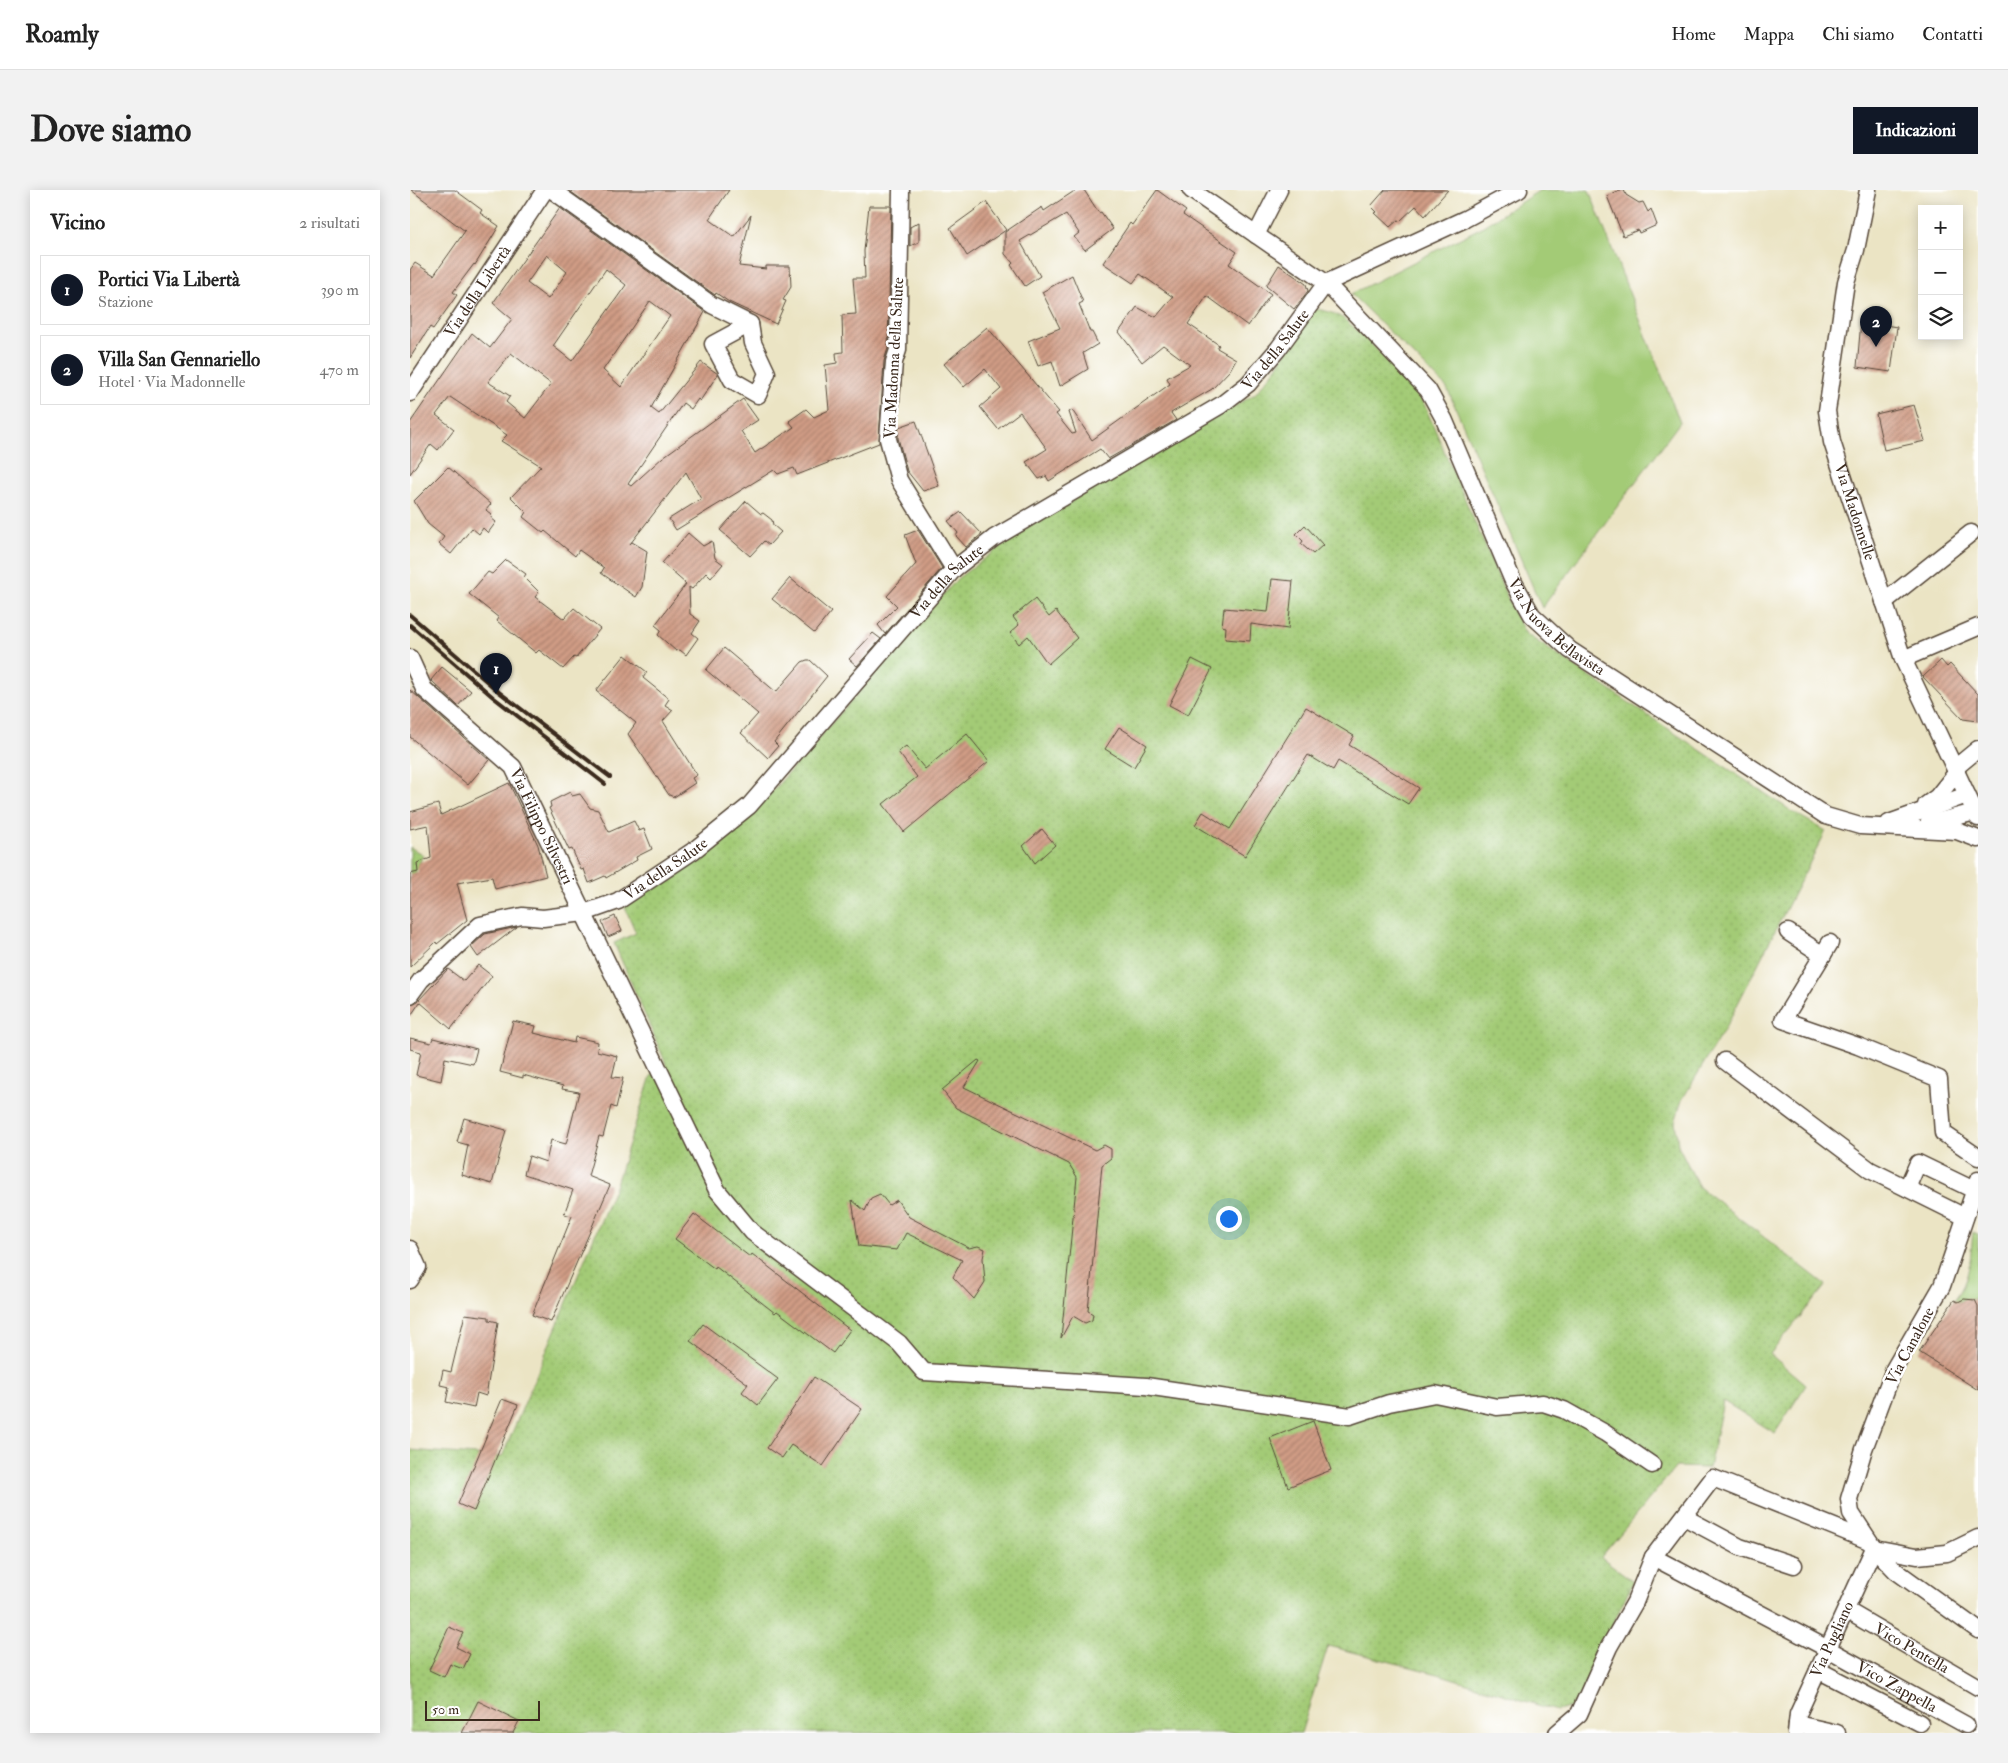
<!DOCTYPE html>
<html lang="it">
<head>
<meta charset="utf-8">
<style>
  body { margin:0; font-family:"IM FELL Double Pica",serif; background:#f2f2f2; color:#222 }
  .controls { position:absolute; right:15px; top:15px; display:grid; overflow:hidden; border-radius:0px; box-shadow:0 2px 12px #0003 }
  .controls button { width:45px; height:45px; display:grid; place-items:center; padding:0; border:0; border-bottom:1px solid #e0e0e0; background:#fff; color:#222; font:25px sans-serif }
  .scale { position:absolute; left:15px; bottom:12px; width:115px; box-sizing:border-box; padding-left:5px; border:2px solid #3b2a1e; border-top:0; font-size:14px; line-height:18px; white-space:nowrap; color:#3b2a1e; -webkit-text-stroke:4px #fff; paint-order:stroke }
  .you { position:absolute; left:818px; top:1028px; width:18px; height:18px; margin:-12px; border:4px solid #fff; border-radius:50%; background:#1a73e8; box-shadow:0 0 0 8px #1a73e833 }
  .badge { display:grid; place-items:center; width:32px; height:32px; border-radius:50%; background:#111827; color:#fff; font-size:16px; font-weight:700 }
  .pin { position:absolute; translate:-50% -41px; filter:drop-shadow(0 1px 2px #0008) }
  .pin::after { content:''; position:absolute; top:26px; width:18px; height:15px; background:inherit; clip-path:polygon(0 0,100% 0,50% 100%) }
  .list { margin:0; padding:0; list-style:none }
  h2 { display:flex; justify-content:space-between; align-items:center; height:65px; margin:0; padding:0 20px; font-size:21px }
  h2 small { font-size:16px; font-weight:400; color:#767676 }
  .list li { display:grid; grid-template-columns:32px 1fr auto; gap:15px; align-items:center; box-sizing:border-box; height:70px; margin:0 10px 10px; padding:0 10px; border:1px solid #e0e0e0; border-radius:0px }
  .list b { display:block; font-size:19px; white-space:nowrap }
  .list p { margin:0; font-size:16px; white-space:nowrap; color:#767676 }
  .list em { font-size:16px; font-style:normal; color:#767676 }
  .icon { flex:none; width:28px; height:28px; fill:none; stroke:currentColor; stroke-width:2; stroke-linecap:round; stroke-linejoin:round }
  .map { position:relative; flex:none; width:1568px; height:1543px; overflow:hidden; border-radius:0px }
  header { display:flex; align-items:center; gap:30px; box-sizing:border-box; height:70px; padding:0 25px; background:#fff; border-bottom:1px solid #e0e0e0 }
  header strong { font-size:24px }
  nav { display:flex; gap:28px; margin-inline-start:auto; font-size:18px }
  .intro { display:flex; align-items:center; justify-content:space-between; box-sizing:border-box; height:120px; padding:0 30px }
  h1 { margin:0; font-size:35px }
  .button { padding:12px 22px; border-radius:0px; background:#111827; color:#fff; font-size:18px; font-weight:700 }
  main { display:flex; gap:30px; padding:0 30px }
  aside { flex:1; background:#fff; border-radius:0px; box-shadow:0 2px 12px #0003 }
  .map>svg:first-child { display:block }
</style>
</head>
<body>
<header>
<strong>Roamly</strong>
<nav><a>Home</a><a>Mappa</a><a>Chi siamo</a><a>Contatti</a></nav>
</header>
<div class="intro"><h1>Dove siamo</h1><a class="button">Indicazioni</a></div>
<main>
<aside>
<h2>Vicino<small>2 risultati</small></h2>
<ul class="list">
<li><span class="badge">1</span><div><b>Portici Via Libertà</b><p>Stazione</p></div><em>390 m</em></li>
<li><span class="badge">2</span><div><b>Villa San Gennariello</b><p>Hotel · Via Madonnelle</p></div><em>470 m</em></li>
</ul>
</aside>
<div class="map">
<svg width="1568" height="1543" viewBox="0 0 1568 1543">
  <defs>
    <pattern id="park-dots" width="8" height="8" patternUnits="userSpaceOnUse" patternTransform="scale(1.25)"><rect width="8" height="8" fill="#a3cb76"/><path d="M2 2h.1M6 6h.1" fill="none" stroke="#8dae66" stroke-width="1.8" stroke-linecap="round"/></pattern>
    <pattern id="building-hatch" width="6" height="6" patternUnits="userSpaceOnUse" patternTransform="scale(1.25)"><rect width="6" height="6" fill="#d09c85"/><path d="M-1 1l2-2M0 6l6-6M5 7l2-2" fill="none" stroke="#aa7f6c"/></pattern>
  </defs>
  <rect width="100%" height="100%" fill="#fff"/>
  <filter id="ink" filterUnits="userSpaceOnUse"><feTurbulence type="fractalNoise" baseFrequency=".02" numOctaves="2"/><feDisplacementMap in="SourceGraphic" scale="10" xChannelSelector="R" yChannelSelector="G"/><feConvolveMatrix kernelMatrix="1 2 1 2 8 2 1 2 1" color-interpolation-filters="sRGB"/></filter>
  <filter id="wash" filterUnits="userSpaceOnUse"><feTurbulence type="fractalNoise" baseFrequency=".0096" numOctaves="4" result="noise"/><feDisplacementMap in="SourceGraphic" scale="20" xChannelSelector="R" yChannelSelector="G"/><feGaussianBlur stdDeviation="1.12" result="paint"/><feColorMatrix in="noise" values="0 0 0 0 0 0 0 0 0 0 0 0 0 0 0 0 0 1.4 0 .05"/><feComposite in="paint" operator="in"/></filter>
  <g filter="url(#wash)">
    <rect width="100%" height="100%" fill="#ebe4c4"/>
    <path fill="#a3cb76" stroke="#6f7a4a" d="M1130 0H1179L1270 232 1132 418 1037 198 941 104 1070 38Z
      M1563 1042 1568 1044V1106L1565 1110 1554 1109 1548 1112 1544 1110C1561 1089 1560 1068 1563 1042Z"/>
    <path fill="url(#park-dots)" stroke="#6f7a4a" d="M901 119C912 119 925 123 934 129 962 152 992 186 1014 214L1105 425 1116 444 1383 622 1416 641 1318 833 1272 910 1265 932 1268 955 1289 997 1416 1095 1360 1164 1396 1195 1365 1243 1313 1211 1299 1278 1266 1277 1191 1367 1223 1391 1165 1516 1147 1521 1028 1484 918 1456 891 1543H0V1260L92 1267 205 997 241 886 257 876 204 753 226 743 214 715 309 649 367 596 548 388 625 332 845 204 867 177Z
      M0 657 13 665 0 694Z"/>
    <g id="blocks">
      <path fill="url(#building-hatch)" fill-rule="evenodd" d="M1 0H45L72 20 70 23 89 36 65 75 64 74 43 102 47 105 23 139 20 137 0 168V80L5 73 24 85 55 41Z
        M162 0H319L299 29 324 47 341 25 329 76 356 79V76H380L381 97 373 110 376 111 366 134 319 112 306 103 305 105 161 2Z
        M666 0H674L689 23 691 22 703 39 675 60 664 47 669 43 656 24 610 51 630 86 615 96 601 75 603 73 595 64V42L632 17 634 21Z
        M747 0 776 21 773 25 827 62 819 74 861 104 838 136 797 106 778 134 809 155 807 158 826 169 820 180 802 199 761 223 766 230 698 269 690 259 639 291 636 286 629 289 616 272 637 259 610 222 588 239 570 217 591 199 575 179 554 197 534 174 577 137 649 222 646 224 662 244 666 243 659 222 662 220 682 250 760 194 757 188 780 175 753 155 732 172 709 142 727 117 746 127 763 107 730 84 723 93 693 73 720 33 722 35Z
        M975 0H1038L1015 26 1006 16 990 31 988 30 980 37 965 23 967 22 961 16Z
        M1210 0H1214L1216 5 1229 13 1233 12 1238 22 1241 19 1247 35 1229 43 1228 40 1213 46 1197 6Z
        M576 12 596 40 557 66 540 38Z
        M459 16H481L478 158 474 171 469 253 387 285 384 278 368 284 364 280 266 340 259 329 291 309 276 282 220 354 222 352 237 361 232 397 226 407 191 383 194 378 169 360 165 366 135 341 133 343 113 327 116 322 101 307 131 276 91 251 97 245 40 207 26 225 44 239 28 260 21 254 0 284V233L62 143 80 158 102 129 83 113 150 18 295 122 241 218 249 224 291 172 308 184 290 211 288 209 281 219 273 213 218 294 221 296 253 267 333 209 348 230 331 241 345 263 384 237 379 231 396 219 404 227 419 220 415 175 427 173 426 163 433 162 432 125 446 124 443 88H455L454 61ZM137 65 157 82 138 109 117 93ZM196 79 216 95 162 171 143 156ZM240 111 260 126 211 197 193 180ZM101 163 141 194 115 228 96 212 100 206 78 192Z
        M509 32V52L500 56V37Z
        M869 75 896 94 898 101 884 119 856 96Z
        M662 85 673 112 669 114 680 142H682L688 154 673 163 678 179 650 196 642 171 628 176 618 151 650 138 632 102Z
        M1451 131 1487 137 1481 182 1447 177Z
        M1504 215 1515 251 1474 260 1466 224Z
        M506 231 529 296 513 301 497 281 488 248 489 237Z
        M38 277 81 314 76 320 82 325 81 328 86 332 78 343 73 338 69 344 62 338 41 364 29 354 34 347 18 334 4 311Z
        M336 311 351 324 353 323 362 330 363 335 371 342 359 355 354 351 340 366 310 340Z
        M551 322 572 344 556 357 546 346 548 343 538 331Z
        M895 335 913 355 903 364 891 354 893 351 886 344Z
        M508 340 532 378 475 444 468 435 487 416 477 406 506 374 495 345Z
        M278 343 293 356 302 351 305 368 313 374 301 388 296 383 282 399 279 397 280 424 290 431 282 443 288 448 276 465 270 460 266 461 248 445 251 440 245 435 276 394 252 373Z
        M96 370 116 384 114 387 129 402 125 407 154 429 164 418 190 439 166 468 164 467 153 479 129 460 126 463 87 431 89 428 59 404 78 382 82 384Z
        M380 388 421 422 404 443 362 409Z
        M862 389 883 391 878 439 841 434 840 451 815 449 816 437 812 436 814 418 858 422Z
        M625 409 639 427 646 421 667 448 638 474 618 446 609 454 600 443 609 435 603 427Z
        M463 443 471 449 447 476 439 469Z
        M314 458 366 502 392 472 397 470H400L417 486 364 552 368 556 358 568 331 543 348 524 296 480Z
        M215 465 237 482 233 488 259 509 255 515 263 520 253 531 287 585 282 588 285 593 264 607 259 605 218 544 226 533 186 501Z
        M782 469 802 479 778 525 759 515Z
        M1531 470 1537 477 1540 474 1568 504V531L1553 529 1513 487Z
        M32 477 61 501 48 516 21 490Z
        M0 500 79 570 58 595 0 547Z
        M896 517 944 546 939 555 1009 598 998 614 928 571 923 580 898 565 835 666 785 635 793 622 820 639Z
        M709 537 737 555 724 577 695 559Z
        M557 544 579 571 494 642 473 614 507 587 488 562 496 556 515 579Z
        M99 593 128 655 136 686 85 699 82 687 47 693 57 730 27 754 26 752 0 777V684L8 682 7 673 21 668 18 635 0 639V622L28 614 31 625Z
        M160 602 162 606 170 604 180 618 188 620 199 642 224 631 229 641 234 639 242 659 226 667 227 670 196 688 195 686 179 693 174 679 171 680 162 659 159 660 139 618 141 617 140 612Z
        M632 639 645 655 625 673 613 656Z
        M205 726 212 741 198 747 192 732Z
        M107 737 68 767 61 757 75 744Z
        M68 775 82 786 41 839 10 812 0 827V815L8 811 38 779 54 791Z
        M103 831 126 836 124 843 164 853 165 847 188 852 187 861 207 866 202 887 213 888 206 918 201 916 193 947 189 946 178 986 200 995 141 1132 122 1125 162 1026 154 1024 163 1000 114 984 119 966 136 972 141 950 156 954 169 902 152 899 153 896 113 885V888L90 882Z
        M0 848 21 853 23 848 67 859 63 874 35 868 31 891 6 885 11 862 0 859Z
        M568 870 570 871 554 897 685 960 694 955 701 959V968L692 975 678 1121 683 1124 682 1130 675 1133 663 1126 651 1148 667 987 659 974 546 918 532 900Z
        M54 928 96 940 82 994 52 985 58 955 47 952Z
        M470 1004 479 1015 487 1010 499 1027 559 1058 568 1056 575 1059 573 1068 575 1092 564 1109 543 1087 552 1070 496 1043 487 1060 449 1056 442 1010 455 1021 461 1008Z
        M284 1024 340 1067 342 1064 440 1140 423 1163 367 1121 365 1123 306 1077 305 1079 265 1049Z
        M1554 1109 1565 1110 1568 1116V1200L1509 1162 1544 1110 1548 1112Z
        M55 1124 79 1127V1130L88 1132 76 1206 67 1203 64 1218 36 1212 39 1197 30 1195 33 1180 41 1182Z
        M293 1134 368 1189 348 1215 332 1202 338 1194 280 1151Z
        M404 1187 452 1219 413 1276 381 1255 372 1268 357 1258Z
        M92 1209 108 1215 64 1321 48 1314Z
        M903 1231 921 1280 878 1297 860 1248Z
        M39 1437 53 1443 46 1457 60 1464 53 1479 40 1474 34 1487 19 1480Z
        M68 1511 109 1531 103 1543H52Z"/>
    </g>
  </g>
  <g filter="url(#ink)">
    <use href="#blocks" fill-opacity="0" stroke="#554637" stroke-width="1"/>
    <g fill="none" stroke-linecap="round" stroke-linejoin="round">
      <defs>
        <g id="minor">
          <path d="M142 0 302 115 340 134"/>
          <path d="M491 0 488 160 484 172 478 249 489 290 544 379"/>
          <path id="s1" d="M781 0 916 93 1018 200 1034 229 1103 391 1122 425 1160 460 1416 626 1450 636 1547 641 1568 649"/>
          <path id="s2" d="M1458 0 1446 60 1436 92 1417 221 1422 252 1493 469 1568 628"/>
          <path d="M846 45 869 0"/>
          <path d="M340 134 343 153 357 183 348 205 322 190 303 154Z"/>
          <path id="s3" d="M0 203 135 0"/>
          <path d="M1474 412 1561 343"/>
          <path id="s4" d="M0 468 14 499 103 577 307 1000 342 1042 489 1153 514 1182 736 1196 940 1226 979 1213 1025 1204 1087 1217 1133 1213 1154 1220 1195 1243 1242 1275"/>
          <path d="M1493 469 1568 437"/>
          <path d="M1545 578 1568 559"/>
          <path d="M1516 615 1527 607 1547 582"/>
          <path d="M1479 633 1557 605"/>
          <path d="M1518 634 1565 622"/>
          <path d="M1378 742 1413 765"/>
          <path d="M1420 753 1373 830 1448 856 1529 889 1533 943 1568 967"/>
          <path id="s5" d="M0 805 11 790 70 735 112 726 133 728 174 723 208 711 283 661 339 616 544 379 584 348 811 215 838 194 868 159 916 93 1055 29 1109 0"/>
          <path d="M1315 871 1460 980 1555 1027"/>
          <path d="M1568 990 1532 1096 1484 1179 1454 1259 1439 1309 1441 1323 1464 1358 1486 1381 1568 1440"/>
          <path d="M1497 998 1508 973 1564 1000"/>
          <path d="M0 1059 8 1077 0 1090"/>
          <path d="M1274 1327 1330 1357 1384 1375"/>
          <path id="s6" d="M1243 1367 1418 1459 1556 1535"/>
          <path id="s7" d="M1436 1420 1568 1497"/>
          <path d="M1408 1480 1510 1533"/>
          <path d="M1387 1534 1427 1543"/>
          <path d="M1147 1543 1169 1524 1199 1457 1225 1412 1243 1367 1303 1288 1459 1351"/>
          <path id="s8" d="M1386 1543 1388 1524 1464 1358 1507 1366 1537 1363 1568 1348"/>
        </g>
      </defs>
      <use href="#minor" stroke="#554637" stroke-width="19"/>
      <use href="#minor" stroke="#fff" stroke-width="16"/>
      <path stroke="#3b2a1e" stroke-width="4" d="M0 425 89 502 200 587
        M0 435 83 507 195 594"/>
    </g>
  </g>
  <g text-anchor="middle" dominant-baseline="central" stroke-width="5" stroke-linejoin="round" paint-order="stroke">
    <g font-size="16" fill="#3b2a1e" stroke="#fff">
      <text stroke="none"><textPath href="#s3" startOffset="122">Via della Libertà</textPath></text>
      <text stroke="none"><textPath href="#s5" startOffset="1108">Via della Salute</textPath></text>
      <text transform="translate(484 168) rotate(-87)">Via Madonna della Salute</text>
      <text stroke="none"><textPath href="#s2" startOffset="330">Via Madonnelle</textPath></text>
      <text stroke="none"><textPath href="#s5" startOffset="702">Via della Salute</textPath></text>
      <text stroke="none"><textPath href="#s1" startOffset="585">Via Nuova Bellavista</textPath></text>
      <text stroke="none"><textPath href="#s4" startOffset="218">Via Filippo Silvestri</textPath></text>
      <text stroke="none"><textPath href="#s5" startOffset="298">Via della Salute</textPath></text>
      <text transform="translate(1500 1156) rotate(-62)">Via Canalone</text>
      <text stroke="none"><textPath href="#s8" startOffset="101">Via Pugliano</textPath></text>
      <text stroke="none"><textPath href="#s7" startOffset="76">Vico Pentella</textPath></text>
      <text stroke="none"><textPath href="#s6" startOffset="276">Vico Zappella</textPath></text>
    </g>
  </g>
</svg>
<div class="controls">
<button>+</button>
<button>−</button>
<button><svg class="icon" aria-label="layers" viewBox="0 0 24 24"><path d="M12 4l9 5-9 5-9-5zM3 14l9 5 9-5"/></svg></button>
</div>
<div class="scale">50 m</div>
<div class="you"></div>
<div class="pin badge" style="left:86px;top:504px">1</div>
<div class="pin badge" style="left:1466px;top:157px">2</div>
</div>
</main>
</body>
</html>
